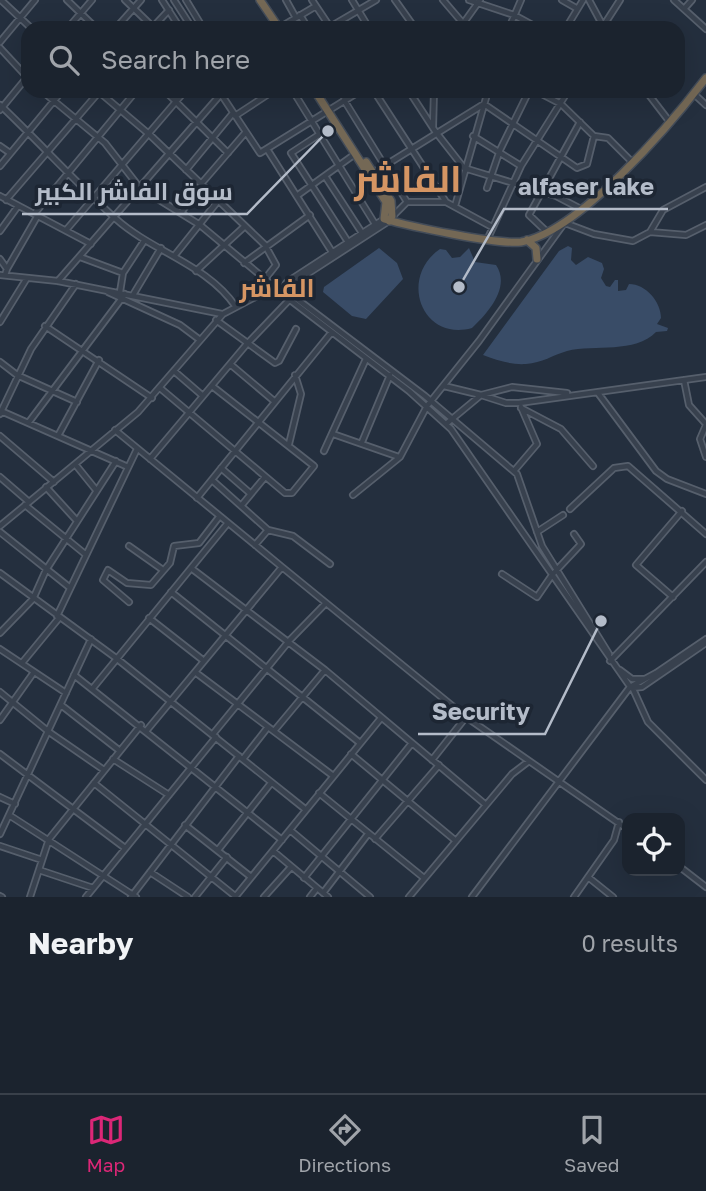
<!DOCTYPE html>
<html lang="en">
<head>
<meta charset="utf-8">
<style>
  body { margin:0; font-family:"Golos Text",Cairo,sans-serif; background:#242b36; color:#f1f3f6 }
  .controls { position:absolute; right:21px; bottom:21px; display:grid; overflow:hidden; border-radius:14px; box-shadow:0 7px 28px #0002 }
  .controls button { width:63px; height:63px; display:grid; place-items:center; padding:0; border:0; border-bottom:2px solid #39404a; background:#1b232e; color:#f1f3f6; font:35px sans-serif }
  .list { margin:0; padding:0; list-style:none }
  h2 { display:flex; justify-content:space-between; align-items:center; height:91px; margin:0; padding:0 28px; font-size:30px }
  h2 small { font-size:23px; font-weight:400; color:#a0a4aa }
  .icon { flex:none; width:38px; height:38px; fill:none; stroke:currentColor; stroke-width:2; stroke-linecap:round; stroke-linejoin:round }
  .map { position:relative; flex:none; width:706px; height:897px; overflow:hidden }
  .search { position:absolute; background:#1b232e; box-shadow:0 7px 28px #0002; left:21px; right:21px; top:21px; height:77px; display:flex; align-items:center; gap:18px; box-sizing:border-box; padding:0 24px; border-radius:21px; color:#a0a4aa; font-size:26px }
  .sheet { height:196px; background:#1b232e }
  nav { display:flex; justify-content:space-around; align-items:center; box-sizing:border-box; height:98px; border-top:2px solid #39404a; background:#1b232e; font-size:19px; color:#a0a4aa }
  nav a { display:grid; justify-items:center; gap:4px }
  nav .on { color:#db2777 }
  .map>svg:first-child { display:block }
</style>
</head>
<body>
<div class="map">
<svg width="706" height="897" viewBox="0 0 706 897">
  <rect width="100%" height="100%" fill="#242f3e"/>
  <path fill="#394c67" d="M568 246 572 248 571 260 576 265 588 257 602 263 604 269 601 278 606 286 610 287 615 280H618V291L626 290 629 284C646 284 661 302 661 318L657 324 668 328 667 331 656 332C635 354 595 344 567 351 553 355 542 363 526 364 510 365 497 360 483 355L559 251Z
    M379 248 397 263 403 279 366 319 352 316 323 292 324 287Z
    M469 248 475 262 496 265C511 287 488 313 472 328 422 342 398 278 440 249L446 250 452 258 460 257Z"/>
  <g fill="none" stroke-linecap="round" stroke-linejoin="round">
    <defs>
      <path id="minor" d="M1 0 31 28
        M67 0 96 28
        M125 0 153 27
        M162 0 180 28
        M174 0 192 28
        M186 0 203 28
        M286 0 296 18
        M312 0 330 27
        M352 0 369 28
        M395 0 415 28
        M443 0 467 28
        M469 0 514 15 538 28
        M562 0 576 8
        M589 0 603 26
        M674 0 706 29
        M684 9 692 0
        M300 15 308 28
        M153 27 169 10
        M330 27 376 0
        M68 28 92 0
        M116 28 141 0
        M279 28 316 6
        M460 28 480 0
        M509 28 521 0
        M566 28 583 0
        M602 28 620 0
        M0 42 35 0
        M0 48 27 77
        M42 91 105 143 140 188 200 225 277 289
        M98 91 150 135 265 245 276 265 265 279
        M165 91 228 153
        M219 91 260 153 360 91
        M293 91 375 224
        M374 91 446 202 492 227
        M409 91 435 131 464 168 556 196 581 209
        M536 91 561 104 594 136 608 138 632 162
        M646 91 669 121
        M694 94 706 105
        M344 100 407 202
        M0 105C39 142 76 183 116 219 153 252 208 265 236 307
        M0 110 28 76
        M235 116 273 91
        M433 127 434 91
        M320 134 291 153 348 242
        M473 136 521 166
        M0 146 10 153
        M267 149 332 252
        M0 166 62 91
        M186 170 233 113
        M373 173 484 104 577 168 587 164 594 136
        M325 176 362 233
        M487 188 500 150 529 91
        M298 195 355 154
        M0 196 91 244
        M6 200 99 92
        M455 206 488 91
        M35 213 136 91
        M181 213 201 184 245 133
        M393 216 407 202H445
        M384 219 287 282 283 288 285 296 409 391 451 429 631 688 642 687 706 643
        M389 221 301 278 290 287 289 293 425 396 517 474 542 546 609 654
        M565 223 594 234 633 241 650 232 686 235 706 225
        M67 229 185 91
        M0 231 18 206
        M547 232 529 215 580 122
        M650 232 663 210 706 187
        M488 238 521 166 568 91
        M175 255 218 201
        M80 257 123 273 120 292
        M0 259 7 269 5 275
        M244 263 310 215
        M7 269 38 215
        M196 271 245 226
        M123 273 144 241
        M0 275 58 281 222 314
        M58 281 221 94
        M108 292 180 325 200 340
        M133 295 161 248
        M216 320 275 363 279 361 296 329
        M0 322 27 278
        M45 326 152 398
        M0 362 17 375 77 402
        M230 364 274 401
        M174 371 203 396
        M684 380 689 405 706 424
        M444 386 481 395 512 387 567 393
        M160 388 285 493H292L314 466 212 386
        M598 393 656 471 667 479 706 494
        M521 408 561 429 593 466
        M1 411 128 467
        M0 414 31 349 76 284
        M29 422 125 294
        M446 424 481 395 506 403H519L706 377
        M706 425 700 439 706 457
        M115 430 282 567 147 730
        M59 434 99 360
        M333 434 399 457
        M0 436 54 482
        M362 442 390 375
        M289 444 301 394 295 375
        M324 451 366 359
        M150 459 246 345 290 299
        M75 464 96 490
        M221 468 251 494
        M514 471 537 444 521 407
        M0 477 29 502
        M212 480 268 530 255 545
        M46 487 77 521
        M353 495 400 457 427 406 479 341 563 225
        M197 498 331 333
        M25 505 85 554
        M241 506 265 477
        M570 509 614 468 628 466 706 534
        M0 526 138 412 223 314 259 295 283 288 289 290
        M268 530 293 536 330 564
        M0 532 69 587
        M537 532 563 515
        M129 546 163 570
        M282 567 466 717 627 829
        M191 568 325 670 486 805
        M0 573 116 658 305 809
        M502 574 537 597 552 575 581 544 574 534
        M171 592 360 743
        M673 597 636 565 682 511
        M129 602 103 580 108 570 127 583 151 585 170 563 174 546 199 543 219 517
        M57 616 137 449
        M149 618 204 661
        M0 633 33 599 46 570 116 461
        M0 649 66 693
        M610 661 706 562
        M22 663 59 618
        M620 670 632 679H644
        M195 672 332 775
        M74 675 282 840
        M93 688 227 524
        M633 689 648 722 706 780
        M0 692 49 732 104 770
        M61 705 120 751
        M0 720 34 672
        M274 731 325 670
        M213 734 289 641 325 604
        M0 754 125 848
        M351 754 456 841
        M113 759 169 795
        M243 759 268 727
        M432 760 466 717
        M94 783 235 896
        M319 793 424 878
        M0 797 15 804
        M9 815 136 897
        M185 825 251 877
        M290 830 370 897
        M0 834 91 639
        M375 839 439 765
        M0 846 42 860
        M218 850 271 783
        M273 851 328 897
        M680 867 706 887
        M39 870 93 888
        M150 872 188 897
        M588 877 613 897
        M304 878 412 743
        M323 893 368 834
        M0 896 2 897
        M236 896 381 718
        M30 897 49 839 141 725
        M86 897 216 737
        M131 897 239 756
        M195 897 227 857
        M264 897 291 867
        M310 897 317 888
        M409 897 512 774 529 761
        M472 897 630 687 656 673 706 639
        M574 897 614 840 619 822"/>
      <path id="highway" d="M260 0 279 28
        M315 91 386 202 384 219C409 226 498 245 521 242 579 232 670 125 706 78
        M366 162 391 201 392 216 389 221
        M527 240 536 248 537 259"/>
    </defs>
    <use href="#minor" stroke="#565f6c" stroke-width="8"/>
    <use href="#highway" stroke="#434c59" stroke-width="10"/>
    <use href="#minor" stroke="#38414e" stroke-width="4.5"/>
    <use href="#highway" stroke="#746855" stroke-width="7"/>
  </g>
  <g text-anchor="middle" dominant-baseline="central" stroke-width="7" stroke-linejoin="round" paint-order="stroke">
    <g font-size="26" font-weight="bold" fill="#d59563" stroke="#1d2633">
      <text x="277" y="287">الفاشر</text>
    </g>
    <g font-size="37" font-weight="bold" fill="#d59563" stroke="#1d2633">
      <text x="408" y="178">الفاشر</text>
    </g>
  </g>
  <path fill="none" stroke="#b4bcc9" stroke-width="2.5" d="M459 287L504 209H668M328 131L247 214H22M601 621L545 734H418"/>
  <g fill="#b4bcc9" stroke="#1d2633" stroke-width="2.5">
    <circle cx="459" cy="287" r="7"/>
    <circle cx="328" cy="131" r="7"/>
    <circle cx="601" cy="621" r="7"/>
  </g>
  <g font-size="24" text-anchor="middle" font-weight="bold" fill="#b4bcc9" stroke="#1d2633" stroke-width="7" stroke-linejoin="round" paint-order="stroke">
    <text x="586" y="195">alfaser lake</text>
    <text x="134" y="200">سوق الفاشر الكبير</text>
    <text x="481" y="720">Security</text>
  </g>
</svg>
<div class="controls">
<button><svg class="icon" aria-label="locate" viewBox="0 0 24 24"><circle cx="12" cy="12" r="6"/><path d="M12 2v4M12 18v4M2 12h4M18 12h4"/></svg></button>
</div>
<div class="search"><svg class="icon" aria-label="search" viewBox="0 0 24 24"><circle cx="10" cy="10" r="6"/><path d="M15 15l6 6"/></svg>Search here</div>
</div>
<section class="sheet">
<h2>Nearby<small>0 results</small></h2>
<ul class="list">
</ul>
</section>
<nav>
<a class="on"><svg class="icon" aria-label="map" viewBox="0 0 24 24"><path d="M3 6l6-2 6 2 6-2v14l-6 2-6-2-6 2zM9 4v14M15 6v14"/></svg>Map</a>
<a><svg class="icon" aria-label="directions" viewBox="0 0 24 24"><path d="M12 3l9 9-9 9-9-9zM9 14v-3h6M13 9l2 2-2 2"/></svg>Directions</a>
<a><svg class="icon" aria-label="saved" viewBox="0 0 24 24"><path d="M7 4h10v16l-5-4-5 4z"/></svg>Saved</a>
</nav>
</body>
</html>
